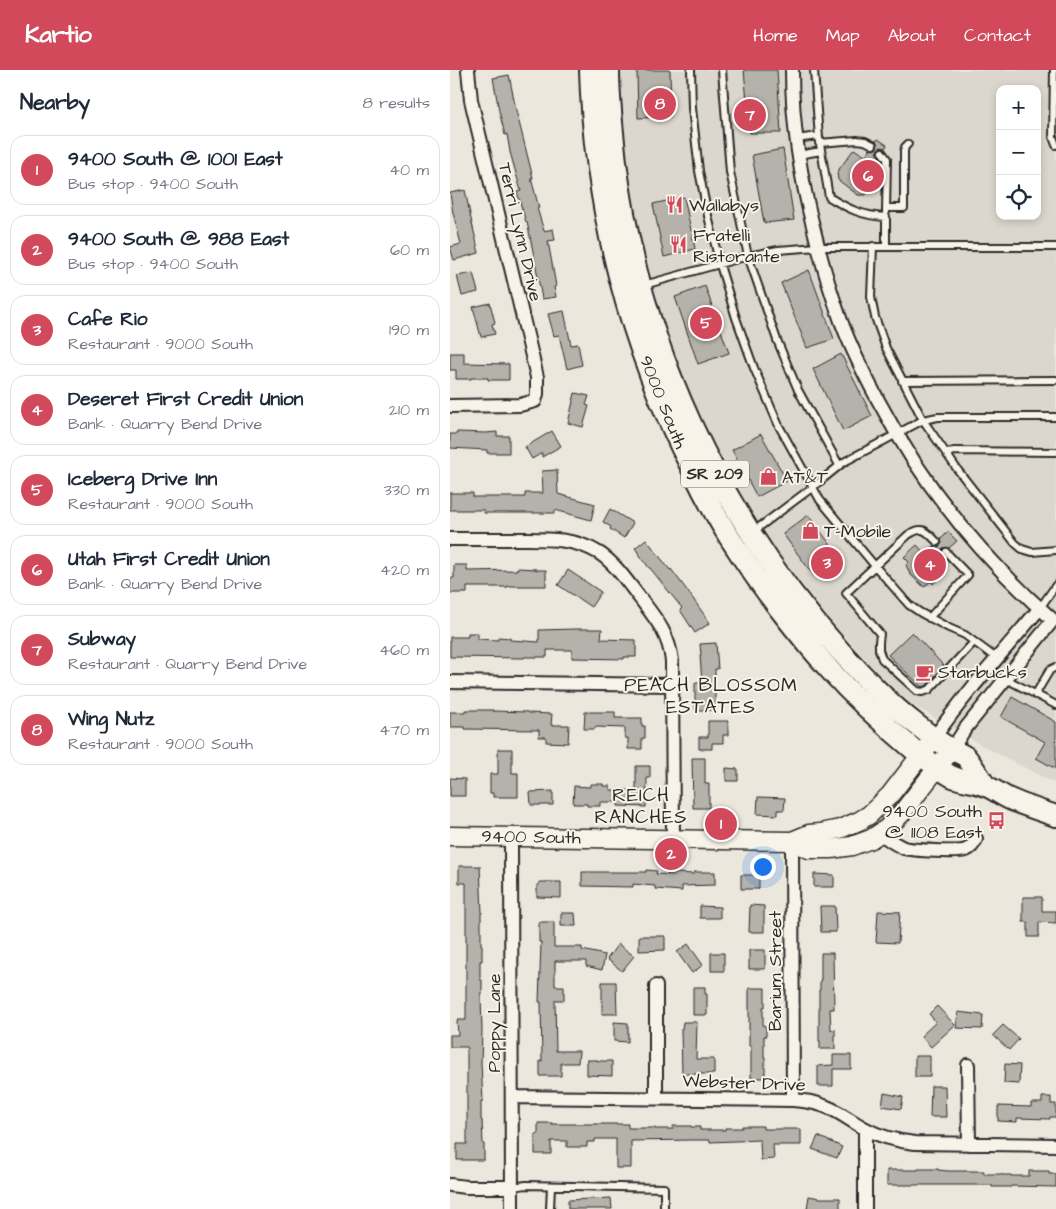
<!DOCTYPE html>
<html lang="en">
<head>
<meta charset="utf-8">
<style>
  body { margin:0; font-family:"Architects Daughter",sans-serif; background:#f6f6f7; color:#1f2937 }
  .controls { position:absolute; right:15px; top:15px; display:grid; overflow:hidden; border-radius:10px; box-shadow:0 2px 8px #0003 }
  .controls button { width:45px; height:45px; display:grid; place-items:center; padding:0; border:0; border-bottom:1px solid #e0e1e3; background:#fff; color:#1f2937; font:25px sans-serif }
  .you { position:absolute; left:312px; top:796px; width:18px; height:18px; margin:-12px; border:4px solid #fff; border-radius:50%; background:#1a73e8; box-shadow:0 0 0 8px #1a73e833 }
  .badge { display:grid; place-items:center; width:32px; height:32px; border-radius:50%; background:#d1495b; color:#fff; font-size:16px; font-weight:700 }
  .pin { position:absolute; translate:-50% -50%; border:2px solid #fff; box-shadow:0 1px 5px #0006 }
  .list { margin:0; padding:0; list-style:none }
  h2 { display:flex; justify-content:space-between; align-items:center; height:65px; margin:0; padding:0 20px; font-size:21px }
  h2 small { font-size:16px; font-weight:400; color:#747a83 }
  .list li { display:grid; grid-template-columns:32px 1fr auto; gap:15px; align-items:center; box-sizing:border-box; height:70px; margin:0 10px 10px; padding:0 10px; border:1px solid #e0e1e3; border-radius:15px }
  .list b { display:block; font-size:19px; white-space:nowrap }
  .list p { margin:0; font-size:16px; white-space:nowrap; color:#747a83 }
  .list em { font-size:16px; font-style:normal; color:#747a83 }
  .icon { flex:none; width:28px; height:28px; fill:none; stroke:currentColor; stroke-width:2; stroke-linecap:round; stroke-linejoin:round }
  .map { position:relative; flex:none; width:606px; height:1139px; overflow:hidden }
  header { display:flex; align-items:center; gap:30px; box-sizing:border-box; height:70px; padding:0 25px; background:#d1495b; color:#fff }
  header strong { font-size:24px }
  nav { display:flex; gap:28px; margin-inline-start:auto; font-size:18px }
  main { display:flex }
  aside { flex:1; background:#fff }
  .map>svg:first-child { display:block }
</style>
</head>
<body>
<header>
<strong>Kartio</strong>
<nav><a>Home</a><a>Map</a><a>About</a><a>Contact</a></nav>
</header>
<main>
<aside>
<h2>Nearby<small>8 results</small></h2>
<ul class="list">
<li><span class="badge">1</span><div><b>9400 South @ 1001 East</b><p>Bus stop · 9400 South</p></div><em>40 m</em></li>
<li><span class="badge">2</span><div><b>9400 South @ 988 East</b><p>Bus stop · 9400 South</p></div><em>60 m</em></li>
<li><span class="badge">3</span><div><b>Cafe Rio</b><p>Restaurant · 9000 South</p></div><em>190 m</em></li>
<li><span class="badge">4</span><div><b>Deseret First Credit Union</b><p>Bank · Quarry Bend Drive</p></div><em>210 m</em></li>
<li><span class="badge">5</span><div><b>Iceberg Drive Inn</b><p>Restaurant · 9000 South</p></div><em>330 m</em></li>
<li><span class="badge">6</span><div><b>Utah First Credit Union</b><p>Bank · Quarry Bend Drive</p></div><em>420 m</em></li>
<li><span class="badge">7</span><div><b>Subway</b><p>Restaurant · Quarry Bend Drive</p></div><em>460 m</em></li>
<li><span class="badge">8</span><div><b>Wing Nutz</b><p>Restaurant · 9000 South</p></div><em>470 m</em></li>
</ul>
</aside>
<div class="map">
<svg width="606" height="1139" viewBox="0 0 606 1139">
  <rect width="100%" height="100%" fill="#ebe7dd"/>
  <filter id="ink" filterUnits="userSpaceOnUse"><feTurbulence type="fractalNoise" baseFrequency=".02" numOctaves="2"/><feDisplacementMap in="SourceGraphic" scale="10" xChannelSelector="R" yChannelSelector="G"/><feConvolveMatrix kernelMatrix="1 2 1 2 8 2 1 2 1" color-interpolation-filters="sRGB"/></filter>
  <g filter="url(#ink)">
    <path fill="#dbd7ce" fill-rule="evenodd" d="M170 0H606V714L533 676 459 633 421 596 378 548 323 476 284 413 257 361 234 310 211 244 188 158 179 108 174 69 171 19ZM550 19H587V146H550Z"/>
    <path fill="#b5b2ab" stroke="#2b2b2b" d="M187 0H220L221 47 188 48Z
      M294 0H327L331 63H300Z
      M59 5 66 40 83 108H81L89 138H87L94 161 103 159 105 170 98 171 106 216 104 217 106 227 92 229 84 186 77 152H76L67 122 71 121 60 82 57 64 55 65 49 41 43 8Z
      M428 69 437 75 435 78 431 77 427 80V83L429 87 425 93 431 98 416 125H408L388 110 387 102 404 79 415 86 420 79 424 80 427 78 428 74 426 71Z
      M333 79 344 150 314 153 302 85Z
      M15 120 21 149 29 183 4 190 0 177 11 174 3 143 0 123Z
      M234 127 245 179 214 187 203 134Z
      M359 200 384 269 357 278 331 213Z
      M23 203 28 222 12 226 7 206Z
      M255 216 279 283 248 294 225 227Z
      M40 233 45 253 42 254 45 264 31 267 23 237Z
      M114 241 121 275 128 274 132 295 117 299 109 265 104 266 98 244Z
      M0 283H14V293L59 294V310H38V308H21V309H6V300H0Z
      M391 284 422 346 393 361 363 299Z
      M125 323 139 326 136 335 139 336 133 357 118 353Z
      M102 361 111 376 92 387V383L82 389 75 377Z
      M7 362 36 363 47 362V366H59V383H37V380L0 378V364H7Z
      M311 364 337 411 307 427 282 380Z
      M107 400 108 424 145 434 141 450 105 440V443H34V440H0V423H23V427H75V423H93L92 401Z
      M160 439 183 453 174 468 160 459 161 457 153 452Z
      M358 445 390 487 364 506 333 464Z
      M498 462 507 471 499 478 497 477 493 478 491 481 492 485 486 491 495 502 483 514 481 511 474 517 460 504 456 495 459 492 454 487 467 475 475 484 484 476 489 477 492 473 491 469Z
      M196 469 220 500 221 499 239 523 260 553 245 563 230 540 232 538 200 498H199L185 478Z
      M4 495H17V501L67 500V498L86 499V500H96V516H58V517H17V523H0V508H4Z
      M118 500 151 522 141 537 108 515Z
      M125 559H152L151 569 186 570V587H174V589L122 588V580H97V587H74V588L0 587V567H18V563H28V569L48 570V567L60 568V570L89 572V560Z
      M462 562 494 596 476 616 472 617 438 585Z
      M266 573 268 599H265V640H245V613H252L250 585H251L250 574Z
      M562 627 606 652V699L586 688 595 672 551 647Z
      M15 640H43V641L78 642V643L102 644 101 655H119L118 673 96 672V667H89V660L15 659V657H0V642H15Z
      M135 642H165V648H192V656H195V668H192V679H178V668H175V658L145 657V659H134Z
      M258 651H278V665H273V673H262V679H249V667H258Z
      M48 679H62V703H68V727H43V723H40V704H48Z
      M242 688H255V714H259V738H243Z
      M186 696H200V708H197L196 737 168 736V732H150V736H137V734H123L124 716 140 717V714H153V716H160V720H186Z
      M276 698 288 699V711H276Z
      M0 708 15 709V726H0Z
      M103 721V735H81L80 722Z
      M308 727 335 728 334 740H328V745L307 744Z
      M9 796H30L32 843H31V875H32V891H30V910H32V925H31L32 961 31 993 33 1031H31V1050H32L33 1074H34V1090H7V1074H17V977H0V965H8L7 950H16V813H9Z
      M196 800 207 801 206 804 225 805V803L244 804V802H265V815L232 816V821L205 819V816L183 814V817L132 816V802H196Z
      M364 804 384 805V817H364Z
      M291 805H309V819H291Z
      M89 812H111V828L87 827V815H89Z
      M573 827H592V841H606V853L589 852V867H578V852H573Z
      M300 835 314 836V862H299Z
      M250 836 270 837V848H250Z
      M370 836H385L386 862H371Z
      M428 841 450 842 448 873 426 872Z
      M111 843H125L126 856H111Z
      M89 852H104V877H132V880L155 885 152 900 136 896V891H105V916H114V930H105L106 981H129L128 993H111V1006H90V991H92L91 932H89L91 872H89Z
      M189 866H215V880L189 881Z
      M168 874 184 886 172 901 157 889Z
      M238 874 253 895 242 903 227 882Z
      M299 880H315V899H299Z
      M261 883H274V901H261Z
      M371 883H383L384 939H380L381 960 385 959V979H370V971H369V920H370V910H371Z
      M152 912H166L167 944H152Z
      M243 917H255V924H257V945H243Z
      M299 918H315V937H313V956H316V966H314V987H315V1008H301V976H299Z
      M487 936 505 955 481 977 471 966 486 952 479 944Z
      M508 942 533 945 532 959 506 958Z
      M164 952 178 953V972L164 971Z
      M233 952H247L246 989H264V1004H232L231 959H232Z
      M553 955 569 969 559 980 543 965Z
      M383 985H401V999H383V1016H368V996L383 995Z
      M465 986H480V1007H465Z
      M137 990H148V991H162V1006L137 1005Z
      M555 994 570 995 569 1014 554 1013Z
      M481 1016H495L496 1047H480Z
      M434 1023 453 1027 451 1039 432 1036Z
      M592 1027H601V1034H606V1047H600V1049L567 1048V1052L548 1051V1036L581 1037V1033H592Z
      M88 1053H102V1054H178V1058H205V1059H223V1056H241V1057H250V1060H275V1058H292V1056H313V1059H351V1075H323L324 1089 311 1090 310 1070 260 1072V1070H242L181 1071V1098H166V1069H145V1072H137V1077H117V1071H101V1084H85V1064H88Z
      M368 1066 392 1077 387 1088 362 1079Z
      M468 1099H488V1100L498 1101H534V1104H552V1105H561V1106H579V1101H599V1104H606V1117L561 1116V1117H542V1115H437V1100H468Z
      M359 1126 370 1128H390V1139H357Z
      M161 1128 162 1139H118V1130Z"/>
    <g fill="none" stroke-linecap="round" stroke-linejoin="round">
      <defs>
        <path id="service" d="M241 0 242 38 249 101 258 146 270 195 286 248 304 298 329 356 370 430 425 496 459 535 471 543 499 558 515 565 546 588
          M272 0 280 102 298 186 327 270 348 320 389 395
          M364 0 369 68 379 127C398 139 413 146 436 147V177
          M604 0 603 67 606 75
          M346 69 368 66
          M369 73 407 70 415 71 423 75
          M432 82 437 89 436 142
          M348 85 371 81
          M436 138H454V81L455 77 458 74
          M423 176 421 227 425 247 436 278 473 350 507 399 565 473 572 479 582 482 606 480
          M194 215 298 186 328 180 368 177H606
          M452 311 606 310
          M496 383 504 381 606 382
          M304 461 363 417 394 392 473 350 488 347H606
          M487 472C476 461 473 455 458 465L396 523 430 564 429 572V580L432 589 467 621 472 622 479 620 524 572
          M590 538 606 515
          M479 548 518 505 496 482
          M556 609 606 635
          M585 625 600 600 606 597
          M62 1117 76 1115 214 1118V1139
          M100 1139 101 1116"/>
        <path id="minor" d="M342 0C342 55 351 111 365 164 372 194 381 223 391 251 401 278 414 304 428 330 472 414 532 488 603 550L515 659 502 679
          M0 336 70 335 85 331 87 324V307L21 30 18 0
          M0 469C22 469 43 469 65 469 94 469 123 467 149 483 166 494 178 513 190 528 206 549 219 564 222 591L223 769
          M0 612 222 615
          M484 668C516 622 554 581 590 538
          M431 764C438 769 446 775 454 778 462 780 509 783 516 780 521 778 524 774 526 769
          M61 767 62 1139
          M342 771 343 1030
          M206 916V1028
          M518 995 519 1074
          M62 1027 343 1030C355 1031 366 1032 377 1037 390 1042 401 1051 414 1058 430 1067 447 1071 465 1073L606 1075
          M0 1115 16 1117H62
          M415 1139V1059"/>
        <path id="secondary" d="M0 766 342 771 359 779H381L402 776 421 769 436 759 451 744 502 679
          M342 771 359 764 370 763 390 759 409 751 419 745 440 725 484 668"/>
        <path id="primary" d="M140 0C144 139 179 277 243 401 256 428 270 454 287 479 314 521 345 560 378 598 404 627 433 654 463 679 475 688 488 699 501 706 511 711 523 711 533 715 543 718 552 726 562 730 576 736 591 741 606 746
          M159 0C159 31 163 62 166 92 189 274 269 446 391 582 415 608 439 634 467 655 478 664 489 672 501 679 506 682 512 684 516 687 522 694 530 708 535 715"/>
      </defs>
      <use href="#service" stroke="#2b2b2b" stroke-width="10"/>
      <use href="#minor" stroke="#2b2b2b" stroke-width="16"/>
      <use href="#secondary" stroke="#2b2b2b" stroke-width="21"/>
      <use href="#primary" stroke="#2b2b2b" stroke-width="24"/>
      <use href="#service" stroke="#f7f3e8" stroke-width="6"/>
      <use href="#minor" stroke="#f7f3e8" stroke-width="12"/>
      <use href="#secondary" stroke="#f7f3e8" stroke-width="18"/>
      <use href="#primary" stroke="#f7f3e8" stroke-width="20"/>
    </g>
  </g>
  <defs>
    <symbol id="restaurant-bare" viewBox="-9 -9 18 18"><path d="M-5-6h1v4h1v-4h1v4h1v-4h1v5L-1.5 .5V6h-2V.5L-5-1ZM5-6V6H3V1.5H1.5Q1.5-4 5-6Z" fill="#d1495b" stroke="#f7f3e8" stroke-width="2.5" paint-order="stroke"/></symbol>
    <symbol id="shop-bare" viewBox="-9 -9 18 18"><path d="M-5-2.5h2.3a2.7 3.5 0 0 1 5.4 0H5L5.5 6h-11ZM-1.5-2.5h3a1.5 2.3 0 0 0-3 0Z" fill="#d1495b" stroke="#f7f3e8" stroke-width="2.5" paint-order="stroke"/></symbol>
    <symbol id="cafe-bare" viewBox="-9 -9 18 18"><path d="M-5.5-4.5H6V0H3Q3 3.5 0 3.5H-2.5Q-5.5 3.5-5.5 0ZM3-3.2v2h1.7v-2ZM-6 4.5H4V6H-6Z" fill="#d1495b" stroke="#f7f3e8" stroke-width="2.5" paint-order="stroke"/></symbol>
    <symbol id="bus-bare" viewBox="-9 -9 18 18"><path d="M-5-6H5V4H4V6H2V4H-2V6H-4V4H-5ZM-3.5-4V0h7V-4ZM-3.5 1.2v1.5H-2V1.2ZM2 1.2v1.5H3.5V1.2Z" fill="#d1495b" stroke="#f7f3e8" stroke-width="2.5" paint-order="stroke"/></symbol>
  </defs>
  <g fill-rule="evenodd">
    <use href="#restaurant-bare" x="212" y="122" width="25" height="25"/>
    <use href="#restaurant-bare" x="216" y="162" width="25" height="25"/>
    <use href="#shop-bare" x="306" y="394" width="25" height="25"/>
    <use href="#shop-bare" x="348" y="448" width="25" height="25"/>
    <use href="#cafe-bare" x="462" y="590" width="25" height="25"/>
    <use href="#bus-bare" x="534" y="738" width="25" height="25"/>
  </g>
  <g text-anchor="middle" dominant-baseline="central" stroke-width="4" stroke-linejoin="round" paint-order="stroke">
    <rect fill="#f7f3e8" stroke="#686764" stroke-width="1" x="231" y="390.5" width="68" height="27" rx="4"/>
    <g font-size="16" font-weight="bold" fill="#2b2b2b">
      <text x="265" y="404">SR 209</text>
    </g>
    <g font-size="18" fill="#2b2b2b" stroke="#f7f3e8" text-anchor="start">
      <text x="239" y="135">Wallabys</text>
      <text x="243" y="165">Fratelli<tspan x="243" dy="21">Ristorante</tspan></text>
      <text x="332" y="407">AT&amp;T</text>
      <text x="374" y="461">T-Mobile</text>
      <text x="488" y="602">Starbucks</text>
      <text x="532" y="741" text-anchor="end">9400 South<tspan x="532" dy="21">@ 1108 East</tspan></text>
    </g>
    <g font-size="18" fill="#2b2b2b" stroke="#f7f3e8">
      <text transform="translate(70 162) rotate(77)">Terri Lynn Drive</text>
      <text transform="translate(213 332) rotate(68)">9000 South</text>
      <text transform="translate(81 767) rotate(1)">9400 South</text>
      <text transform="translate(325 901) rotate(-90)">Barium Street</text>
      <text transform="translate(44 953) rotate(-90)">Poppy Lane</text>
      <text transform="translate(294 1013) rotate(2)">Webster Drive</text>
    </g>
    <g font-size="19" letter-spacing="1" fill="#2b2b2b" stroke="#f7f3e8">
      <text x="261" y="615">PEACH BLOSSOM<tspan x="261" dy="22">ESTATES</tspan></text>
      <text x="191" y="725">REICH<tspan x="191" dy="22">RANCHES</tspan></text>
    </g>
  </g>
</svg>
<div class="controls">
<button>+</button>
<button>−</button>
<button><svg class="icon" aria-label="locate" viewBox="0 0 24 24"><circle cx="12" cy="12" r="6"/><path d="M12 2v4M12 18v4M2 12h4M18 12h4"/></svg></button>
</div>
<div class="you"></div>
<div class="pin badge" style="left:271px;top:754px">1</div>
<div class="pin badge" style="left:221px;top:784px">2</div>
<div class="pin badge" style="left:377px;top:493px">3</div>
<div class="pin badge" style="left:480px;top:495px">4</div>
<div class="pin badge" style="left:256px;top:253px">5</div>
<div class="pin badge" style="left:418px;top:106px">6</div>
<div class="pin badge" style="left:300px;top:45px">7</div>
<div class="pin badge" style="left:210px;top:34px">8</div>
</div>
</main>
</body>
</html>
